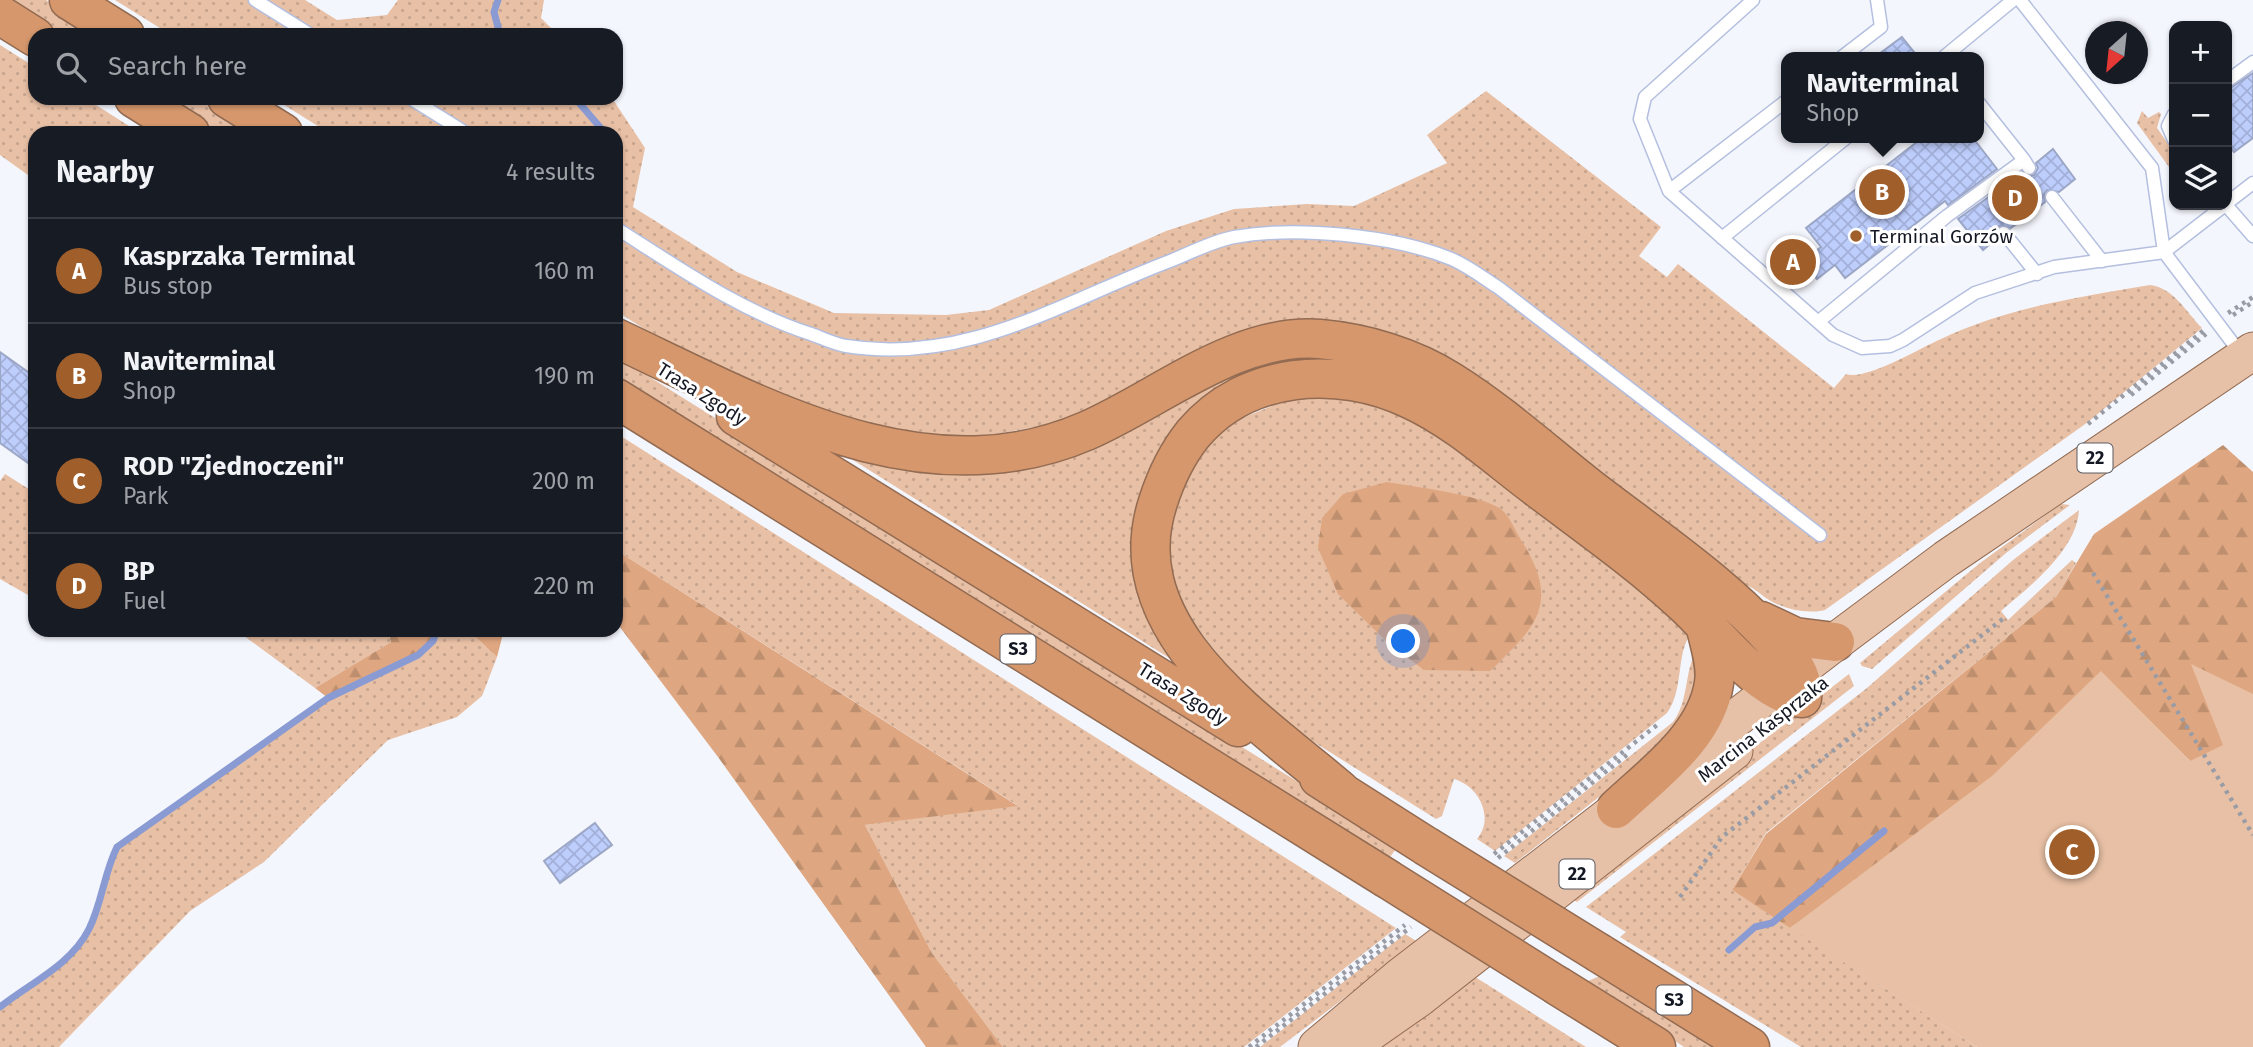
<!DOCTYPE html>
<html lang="en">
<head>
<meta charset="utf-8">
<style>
  body { margin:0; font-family:"Fira Sans",sans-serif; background:#242831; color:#f1f3f6 }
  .controls { position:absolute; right:21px; top:21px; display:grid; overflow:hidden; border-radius:14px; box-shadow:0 2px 5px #0004 }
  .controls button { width:63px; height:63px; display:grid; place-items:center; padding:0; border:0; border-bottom:2px solid #363941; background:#171b24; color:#f1f3f6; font:35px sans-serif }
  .compass { position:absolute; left:2085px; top:21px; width:63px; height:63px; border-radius:50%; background:#171b24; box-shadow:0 2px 5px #0004; rotate:207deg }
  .you { position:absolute; left:1404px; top:642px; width:24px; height:24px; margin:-18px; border:5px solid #fff; border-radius:50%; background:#1a73e8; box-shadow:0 0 0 10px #1a73e833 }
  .badge { display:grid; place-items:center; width:46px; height:46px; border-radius:50%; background:#a05e2b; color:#fff; font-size:23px; font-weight:700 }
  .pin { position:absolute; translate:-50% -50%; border:4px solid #fff; box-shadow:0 2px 7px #0006 }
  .popup { position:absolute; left:1781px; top:52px; width:203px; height:91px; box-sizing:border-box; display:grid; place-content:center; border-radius:14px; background:#171b24; filter:drop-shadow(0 2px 5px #0005); font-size:23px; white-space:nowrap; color:#9ea1a6 }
  .popup b { font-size:26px; color:#f1f3f6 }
  .popup::after { content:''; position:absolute; left:50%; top:100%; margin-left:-14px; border:14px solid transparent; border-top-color:#171b24 }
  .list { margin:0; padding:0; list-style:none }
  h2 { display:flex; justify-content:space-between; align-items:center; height:91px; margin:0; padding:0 28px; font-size:30px }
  h2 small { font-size:23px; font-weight:400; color:#9ea1a6 }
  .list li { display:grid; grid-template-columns:46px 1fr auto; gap:21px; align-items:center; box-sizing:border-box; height:105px; padding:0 28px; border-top:2px solid #363941 }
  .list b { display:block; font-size:26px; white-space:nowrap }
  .list p { margin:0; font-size:23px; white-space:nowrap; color:#9ea1a6 }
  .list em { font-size:23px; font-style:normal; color:#9ea1a6 }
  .icon { flex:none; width:38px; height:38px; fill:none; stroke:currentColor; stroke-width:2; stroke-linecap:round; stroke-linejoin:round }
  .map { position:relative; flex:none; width:2253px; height:1047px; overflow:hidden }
  .search { position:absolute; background:#171b24; box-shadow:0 2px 5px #0004; left:28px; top:28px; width:595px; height:77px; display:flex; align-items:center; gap:18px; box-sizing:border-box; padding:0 24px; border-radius:21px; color:#9ea1a6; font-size:26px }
  .panel { position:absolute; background:#171b24; box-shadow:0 2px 5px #0004; left:28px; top:126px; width:595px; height:511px; border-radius:21px }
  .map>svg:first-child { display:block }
</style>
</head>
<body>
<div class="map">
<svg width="2253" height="1047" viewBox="0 0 2253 1047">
  <defs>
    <pattern id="grass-dots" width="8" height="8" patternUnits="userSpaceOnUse" patternTransform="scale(1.75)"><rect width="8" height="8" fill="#e8c0a5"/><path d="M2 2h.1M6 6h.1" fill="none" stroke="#c6a48e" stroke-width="1.8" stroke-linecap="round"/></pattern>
    <pattern id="forest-firs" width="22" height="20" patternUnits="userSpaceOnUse" patternTransform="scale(1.75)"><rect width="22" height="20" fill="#dfa781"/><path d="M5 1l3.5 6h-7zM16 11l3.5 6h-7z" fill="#be8f6f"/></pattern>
    <pattern id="building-cross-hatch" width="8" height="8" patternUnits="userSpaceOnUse" patternTransform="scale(1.75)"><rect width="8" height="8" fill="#bdcdfc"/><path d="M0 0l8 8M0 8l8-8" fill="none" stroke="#a2afd8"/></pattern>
  </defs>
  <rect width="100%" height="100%" fill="#f4f6fd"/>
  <path fill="url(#grass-dots)" d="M1 0H46L102 35H58Z
    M115 0H305L337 20 387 15 398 0H544L541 18 558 35H171Z
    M0 45 35 67V98H85L140 133H35V180L0 155Z
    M1486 91 1661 227 1639 256 1667 277 1678 264 1834 388 1846 374C1866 381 1920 348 1941 339 2007 308 2078 297 2150 285 2174 288 2186 312 2202 328L2088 422 1825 610C1807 614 1786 610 1769 600 1759 594 1752 584 1740 585L1320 328 1061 422 960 441 873 433 684 354 616 311V133H329L273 98H612L645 148 633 207 737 272 834 313 946 315 989 310 1166 231 1234 209 1307 204 1354 206 1447 163 1427 135Z
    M159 98H203L259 133H215Z
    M2142 111 2148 118 2159 112 2161 114 2157 128 2174 152V174L2137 123Z
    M1320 355 1356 359 1426 394 1313 365 1154 470 1174 661 853 460 857 456 962 474 1269 360Z
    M616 356 1399 845 1390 857 1344 834 616 382Z
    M1342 393 1397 410 1469 450 1693 632C1675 649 1685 689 1667 713L1495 851 1477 839C1495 818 1479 786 1454 779L1442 816 1436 819 1279 720 1250 696 1175 599 1164 523 1184 464 1220 427 1294 397Z
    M616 433 1396 928 1244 1047H1003L932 953 865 825 1017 805 616 550Z
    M5 474 35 493V599L0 579V481Z
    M2061 504 2070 505 2006 553 1872 669 1862 666 1860 663 1980 563Z
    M2079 510C2077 550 2029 587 2001 611L2008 620 2072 560 2076 563 2056 597 1766 833 1732 890 1977 1047H1801L1620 937 1626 932 1586 907 1867 688 2013 560Z
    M236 630H387L391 642 315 688Z
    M437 630H468L497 657 482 696 457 717 388 740 264 862 190 911 59 1047H0V1007C30 983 71 965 89 929 102 903 104 873 117 847L328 698 418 655 433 641Z
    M1700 647 1704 668 1679 734 1515 863 1504 856 1673 722C1691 698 1683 665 1700 647Z
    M1849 674 1854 686 1577 902 1564 894Z
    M1405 934 1418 942 1280 1047H1260Z
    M1574 974 1588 981 1600 976 1723 1047H1684Z
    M1472 975 1586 1047H1362Z"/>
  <path fill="url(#forest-firs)" d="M2223 445 2253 472V768L2190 761 2127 698 1790 928 1732 890 1766 834 2056 597 2094 534Z
    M1387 482C1415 487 1478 494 1501 509 1509 515 1516 532 1521 540 1561 603 1537 626 1490 671L1424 670 1388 643 1338 594 1318 548 1322 518 1343 494Z
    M616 550 1018 806 865 825 932 953 1003 1047H926L718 757 616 622Z
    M387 630H437C423 663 361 683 328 698L315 688 391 642Z
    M468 630H504L497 657Z"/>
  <path fill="#e8c0a5" d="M2191 664 2253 694V1047H1977L1790 928 1992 776 2101 671 2190 761 2223 745Z"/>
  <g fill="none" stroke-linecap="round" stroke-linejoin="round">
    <path stroke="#8a9bd3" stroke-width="7" d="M498 0 494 12 500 35
      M575 98 605 133
      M1729 950 1755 927 1772 923 1884 831
      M0 1007C30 983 71 965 89 929 102 903 104 873 117 847L328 698 418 655 433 641 437 630"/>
  </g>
  <path fill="url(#building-cross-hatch)" stroke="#9ca7c6" stroke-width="2" d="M1902 37 1918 57H1875Z
    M2253 73V138L2234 152 2227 143V90Z
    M1922 138H1973L1997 169 1948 205 1945 201 1845 278 1835 265 1817 279 1803 261 1821 247 1806 228Z
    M2053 149 2075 179 2059 192 2047 190 2044 194 2045 202 2011 228 1999 226 1996 231 1997 238 1983 250 1958 219 2022 173 2029 177 2034 175 2038 168 2036 163Z
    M0 352 35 377V468L0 443Z
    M595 823 612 845 560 883 544 861Z"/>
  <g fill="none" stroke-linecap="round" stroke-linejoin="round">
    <defs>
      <path id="service" d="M255 0 311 35
        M1753 0 1645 97 1640 119 1669 191 1833 335 1862 348 1890 346 1903 340 1975 293 2054 267 2164 252 2225 205
        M2020 0 2152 168 2164 252 2241 354
        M1842 57 1881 27 1877 0
        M1944 57 2013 0
        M2227 81 2253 62
        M410 98 466 133
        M1978 102 2024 160
        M2174 114 2168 126 2174 140
        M1669 191 1786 101
        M2052 197 2102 261
        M2227 203 2253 183
        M2226 205 2253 236
        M616 228C679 268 740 311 811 334 822 338 834 344 846 346 967 365 1062 302 1170 261 1190 253 1213 241 1234 237 1296 226 1391 235 1449 258 1467 265 1483 278 1499 288L1820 535
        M2004 233 2037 274
        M1722 238 1846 138
        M1818 322 1947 216 2024 160 2029 168"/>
      <path id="primary" d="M1356 1042 1419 998 1734 751
        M1317 1047 1400 977 1835 642 1946 559 2253 351"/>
      <path id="motorway" d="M69 0 125 35
        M0 15 35 37
        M134 98 190 133
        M227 98 283 133
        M616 338C760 406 924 501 1086 431 1158 400 1237 332 1320 339 1365 343 1412 357 1450 381 1500 412 1546 454 1592 490 1657 540 1734 591 1786 655 1796 667 1804 681 1802 698 1761 695 1714 631 1684 604 1639 562 1589 527 1540 490 1498 459 1458 421 1410 399 1338 365 1246 371 1193 434 1177 454 1166 477 1158 502 1116 630 1258 720 1341 791
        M616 398 1386 878
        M736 416 1238 727
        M1761 621 1795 637 1835 642
        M1319 778 1426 846
        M1616 809C1652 775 1707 736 1714 683 1717 664 1709 643 1705 624
        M1599 953 1750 1047
        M1558 986 1656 1047"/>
    </defs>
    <use href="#service" stroke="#b4bfdf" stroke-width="15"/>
    <use href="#primary" stroke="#926b52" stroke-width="39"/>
    <use href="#motorway" stroke="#926b52" stroke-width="41"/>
    <path stroke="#9a9ca5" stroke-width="4.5" stroke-dasharray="3.5 5" stroke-linecap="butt" d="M2228 313 2253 297
      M2233 315 2253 302
      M2131 395 2206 334
      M2088 424 2204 330
      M2093 573 2253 835
      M1494 854 1657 725
      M1498 858 1628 754
      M1680 897 1722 837 2004 618
      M1249 1047 1405 925
      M1256 1047 1411 927"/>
    <use href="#service" stroke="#fff" stroke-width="12"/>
    <use href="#primary" stroke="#e6c1a7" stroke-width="37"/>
    <use href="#motorway" stroke="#d6976c" stroke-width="38"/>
    <defs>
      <path id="motorway-bridge" d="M1426 846 1599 953
        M1386 878 1558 986"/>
    </defs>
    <use href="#motorway-bridge" stroke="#926b52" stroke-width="41" stroke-linecap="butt"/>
    <use href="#motorway-bridge" stroke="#d6976c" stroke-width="38"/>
  </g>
  <circle fill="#a05e2b" stroke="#fff" stroke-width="2.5" cx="1856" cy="236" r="7"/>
  <g text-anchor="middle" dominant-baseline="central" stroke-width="6" stroke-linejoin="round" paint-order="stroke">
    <g fill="#fff" stroke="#5a5d65" stroke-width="2">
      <rect x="2077.5" y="443.5" width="35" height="29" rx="5"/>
      <rect x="1000.5" y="634.5" width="35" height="29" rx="5"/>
      <rect x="1559.5" y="859.5" width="35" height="29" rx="5"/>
      <rect x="1656.5" y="985.5" width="35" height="29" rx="5"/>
    </g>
    <g font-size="18" font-weight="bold" fill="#141823">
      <text x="2095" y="458">22</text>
      <text x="1018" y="649">S3</text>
      <text x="1577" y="874">22</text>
      <text x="1674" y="1000">S3</text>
    </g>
    <g font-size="19" fill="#141823" stroke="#fff" text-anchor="start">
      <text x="1870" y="236">Terminal Gorzów</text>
    </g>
    <g font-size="19" fill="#141823" stroke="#fff">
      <text transform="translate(702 394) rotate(32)">Trasa Zgody</text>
      <text transform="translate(1183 694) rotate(32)">Trasa Zgody</text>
      <text transform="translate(1763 729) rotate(-38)">Marcina Kasprzaka</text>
    </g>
  </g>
</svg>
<div class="controls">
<button>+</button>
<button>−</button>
<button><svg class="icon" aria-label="layers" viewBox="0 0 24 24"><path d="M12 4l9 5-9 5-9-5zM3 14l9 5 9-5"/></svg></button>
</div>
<svg class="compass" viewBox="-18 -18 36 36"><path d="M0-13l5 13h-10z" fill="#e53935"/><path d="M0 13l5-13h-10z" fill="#9ea1a6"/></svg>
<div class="you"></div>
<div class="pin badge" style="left:1793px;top:262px">A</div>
<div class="pin badge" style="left:1882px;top:192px">B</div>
<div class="popup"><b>Naviterminal</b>Shop</div>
<div class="pin badge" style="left:2072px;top:852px">C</div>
<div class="pin badge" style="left:2015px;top:198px">D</div>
<div class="search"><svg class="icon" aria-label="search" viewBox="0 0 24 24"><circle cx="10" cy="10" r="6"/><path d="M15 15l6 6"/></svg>Search here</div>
<section class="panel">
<h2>Nearby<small>4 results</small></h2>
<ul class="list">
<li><span class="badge">A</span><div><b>Kasprzaka Terminal</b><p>Bus stop</p></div><em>160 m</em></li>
<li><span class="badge">B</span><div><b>Naviterminal</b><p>Shop</p></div><em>190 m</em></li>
<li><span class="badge">C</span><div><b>ROD &quot;Zjednoczeni&quot;</b><p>Park</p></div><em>200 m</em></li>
<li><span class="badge">D</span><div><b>BP</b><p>Fuel</p></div><em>220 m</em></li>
</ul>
</section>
</div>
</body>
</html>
